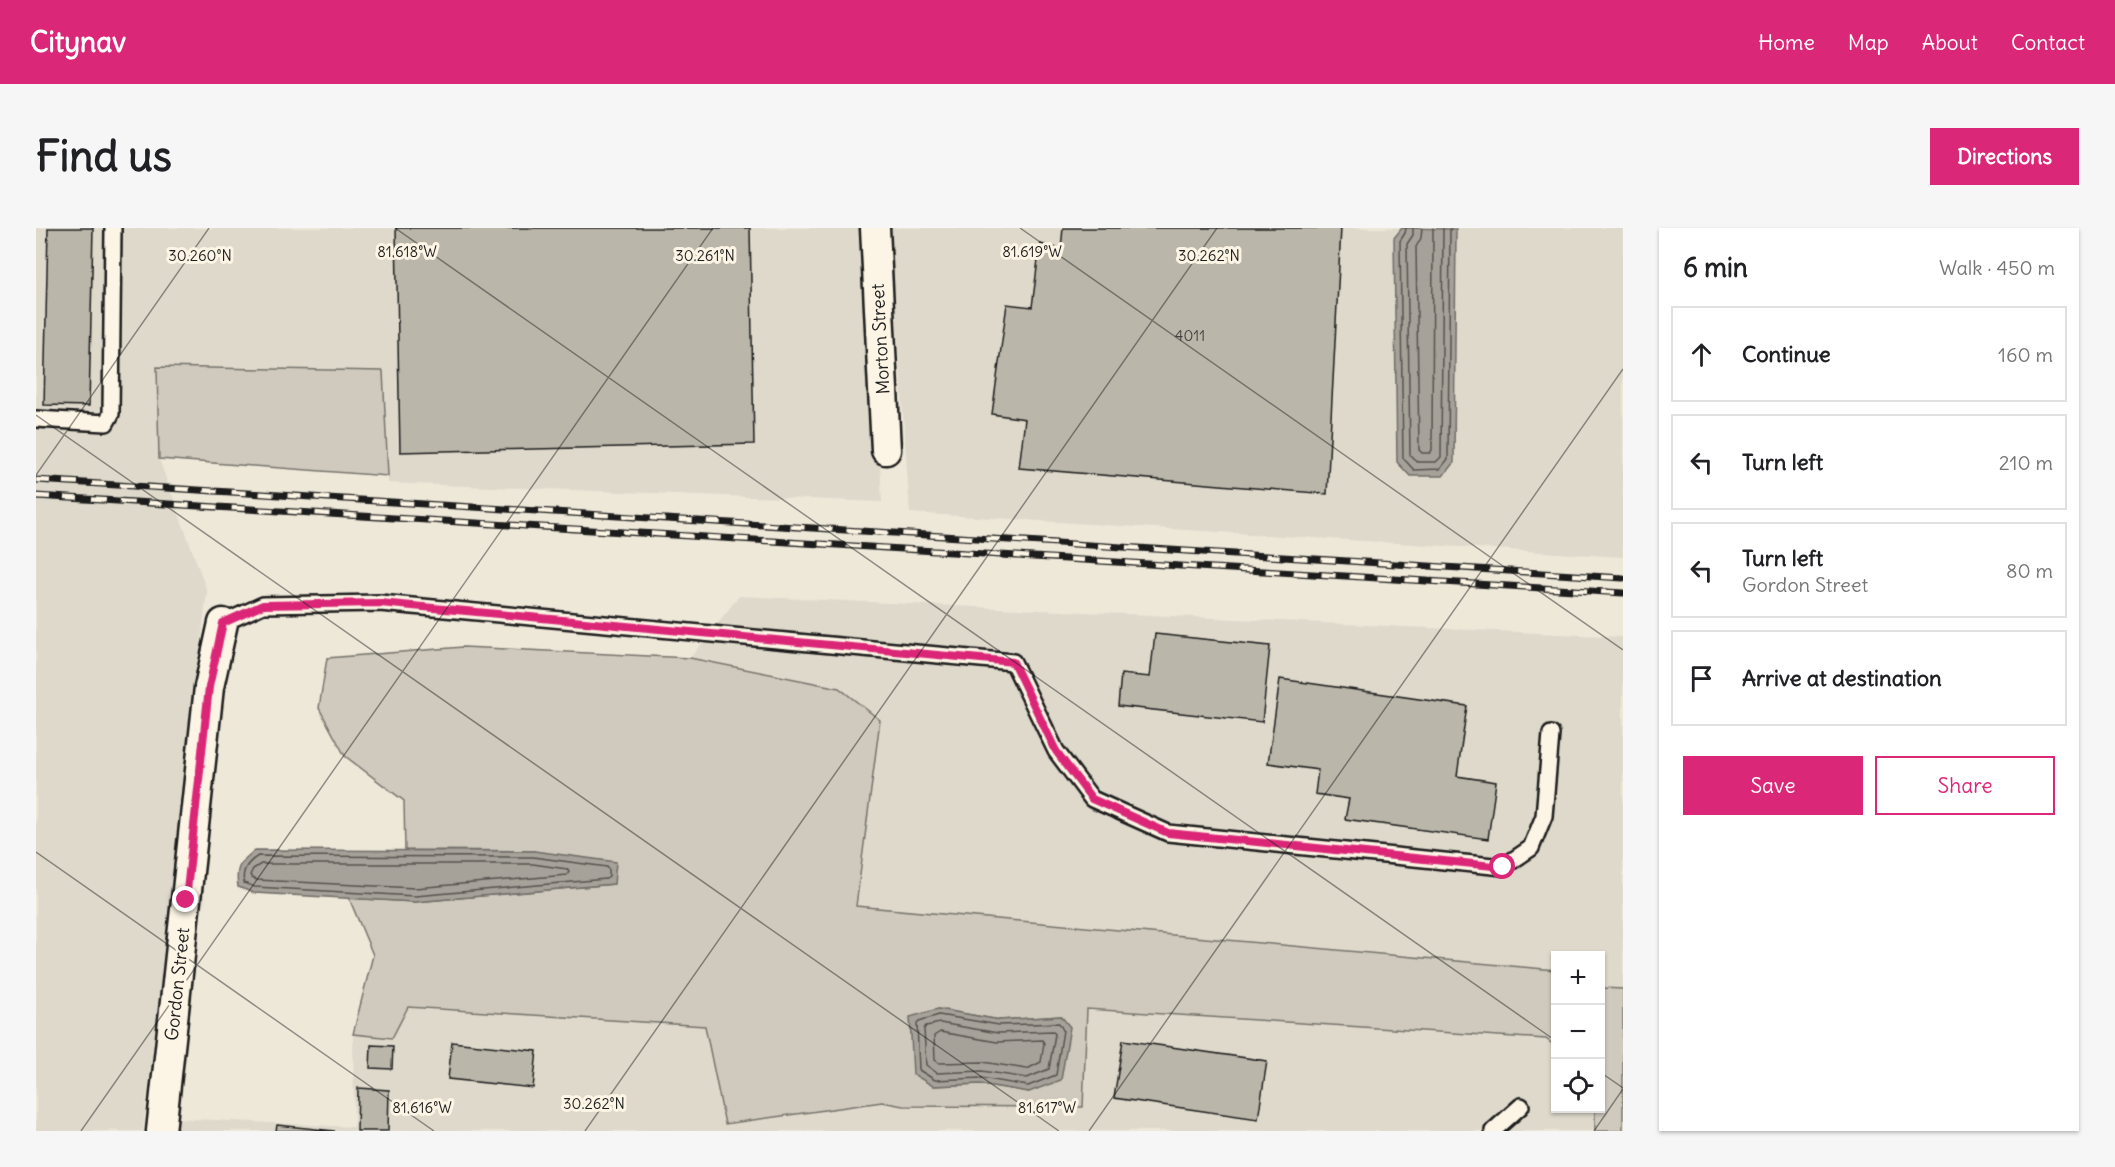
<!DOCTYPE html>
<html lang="en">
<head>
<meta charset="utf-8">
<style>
  body { margin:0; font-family:Delius,sans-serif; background:#f6f6f6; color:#202124 }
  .controls { position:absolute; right:18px; bottom:18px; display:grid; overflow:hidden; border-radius:0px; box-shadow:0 2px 4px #0004 }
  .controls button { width:54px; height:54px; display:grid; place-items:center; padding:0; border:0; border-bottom:2px solid #e0e0e0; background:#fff; color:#202124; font:30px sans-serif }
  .stop { position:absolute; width:18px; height:18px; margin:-14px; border:4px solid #db2777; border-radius:50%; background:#fff }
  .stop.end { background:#db2777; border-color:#fff; box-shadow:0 2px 6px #0008 }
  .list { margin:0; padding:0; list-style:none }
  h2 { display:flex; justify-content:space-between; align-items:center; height:78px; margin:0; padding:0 24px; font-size:26px }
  h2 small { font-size:20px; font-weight:400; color:#757577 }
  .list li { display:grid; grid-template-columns:39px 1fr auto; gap:18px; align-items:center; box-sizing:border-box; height:96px; margin:0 12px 12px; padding:0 12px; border:2px solid #e0e0e0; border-radius:0px }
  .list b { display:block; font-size:22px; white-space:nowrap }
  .list p { margin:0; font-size:20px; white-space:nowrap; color:#757577 }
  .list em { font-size:20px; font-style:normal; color:#757577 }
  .actions { display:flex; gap:12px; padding:18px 24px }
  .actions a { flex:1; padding:14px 0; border:2px solid #db2777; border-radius:0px; text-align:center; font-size:21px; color:#db2777 }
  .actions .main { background:#db2777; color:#fff }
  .icon { flex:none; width:33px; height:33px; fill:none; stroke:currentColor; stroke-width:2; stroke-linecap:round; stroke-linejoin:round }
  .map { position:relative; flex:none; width:1587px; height:903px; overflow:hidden; border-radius:0px }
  header { display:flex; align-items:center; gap:36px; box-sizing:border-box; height:84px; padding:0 30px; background:#db2777; color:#fff }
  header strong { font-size:28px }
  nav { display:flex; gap:33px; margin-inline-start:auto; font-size:21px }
  .intro { display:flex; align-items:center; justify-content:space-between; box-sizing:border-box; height:144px; padding:0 36px }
  h1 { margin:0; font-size:42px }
  .button { padding:15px 27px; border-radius:0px; background:#db2777; color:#fff; font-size:21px; font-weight:700 }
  main { display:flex; gap:36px; padding:0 36px }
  aside { flex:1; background:#fff; border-radius:0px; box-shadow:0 2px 4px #0004 }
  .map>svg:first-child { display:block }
</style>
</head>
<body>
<header>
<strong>Citynav</strong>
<nav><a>Home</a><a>Map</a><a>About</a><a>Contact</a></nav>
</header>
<div class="intro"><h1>Find us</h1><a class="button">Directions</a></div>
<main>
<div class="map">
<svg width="1587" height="903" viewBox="0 0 1587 903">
  <rect width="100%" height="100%" fill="#eee8d9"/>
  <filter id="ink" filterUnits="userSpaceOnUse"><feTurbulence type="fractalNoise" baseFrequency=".0167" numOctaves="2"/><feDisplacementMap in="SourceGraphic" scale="12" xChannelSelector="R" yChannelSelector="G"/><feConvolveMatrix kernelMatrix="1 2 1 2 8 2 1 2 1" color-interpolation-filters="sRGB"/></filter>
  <g filter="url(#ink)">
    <path fill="#ded9cb" d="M0 0H833L846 274 352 255 347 143 121 139 123 231 171 363 107 903H0Z
      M854 0H1366L1358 10 1361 234 1374 248H1407L1418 234 1420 2 1418 0H1587V329L874 285Z
      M703 368 1587 409V761L1565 760 1564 728H1520L1519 742 820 678 843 492 654 430Z
      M371 779 670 798 689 896 846 874 867 878H1047L1050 781 1510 811 1519 818 1520 880 1559 881V903H137L138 890 318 899 317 806 356 810Z"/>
    <path fill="#cfcabd" stroke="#76736c" stroke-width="1.5" fill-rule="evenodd" d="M121 139 347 143 352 248 123 231Z
      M427 419 654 430 803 460 844 492 820 678 1519 742V818L1510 811 1051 781 1047 879 867 878 846 874 689 896 669 798 372 779 356 810 317 806 337 727 313 670 379 674 578 656 498 623 369 622 368 573 309 528 283 480 291 430ZM902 781 964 792 1025 788 993 864 944 856 897 858Z
      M1565 760 1587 761V903H1559V881L1564 880Z"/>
    <path fill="#a7a299" stroke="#6f6c67" stroke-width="1.5" d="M1366 0 1420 1 1418 234 1407 248H1374L1361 234 1358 10Z
      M219 622 498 623 580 634 578 656 379 674 218 665 202 659C199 639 204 634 219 622Z
      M902 781 964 792 1025 788 1034 799 1025 852 993 864 944 856 897 858 877 846 874 789Z"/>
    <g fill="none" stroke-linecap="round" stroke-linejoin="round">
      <path stroke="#54524e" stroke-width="1.5" d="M1370 0 1369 5 1364 13 1367 230 1378 242 1404 241 1412 231 1414 0
        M1377 0V7L1371 16 1374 227 1381 234H1400L1405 229 1407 0
        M1386 0 1385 10 1380 19 1383 222 1386 225H1394L1396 222 1397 0
        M222 628 497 629 571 639 573 642V649L570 651 379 668 219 659 208 655C205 642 212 634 222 628Z
        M225 636H497L531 641 533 644 531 647 379 660 221 652 216 650 214 647 217 641Z
        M903 787 963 797 1023 795 1027 802 1020 847 992 858 945 850 899 852 883 842 881 795 883 793Z
        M904 795 962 805 1017 803 1019 806 1013 841 991 850 946 843 901 845 890 837 888 801 890 798Z
        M904 804 961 814 1006 812 1008 815 1005 834 991 841 947 834 903 835 899 832 898 808Z"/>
    </g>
    <path fill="#bab6aa" stroke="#1c1c1c" stroke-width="1.5" d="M12 0H57L53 178 8 177Z
      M360 0H714L718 216 364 224Z
      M1027 0H1305L1291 266 983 240 989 191 956 186 971 76 996 79 1004 16 1025 21Z
      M1119 406 1234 418 1226 494 1082 478 1085 446 1114 449Z
      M1244 451 1431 478 1421 548 1460 554 1452 611 1309 591 1313 571 1279 566 1282 542 1232 535Z
      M1087 812 1231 833 1222 891 1078 870Z
      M416 814 501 823 497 860 412 851Z
      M335 817 357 818 356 841 334 840Z
      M322 860 353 862 352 903H321Z
      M241 897 299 903H240Z"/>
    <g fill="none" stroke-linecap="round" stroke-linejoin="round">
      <defs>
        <path id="lane" d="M0 191 70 195 75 186 77 0
          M187 395 227 377 344 375 977 434 1020 523 1056 571 1132 605 1467 639 1495 620 1508 588 1515 506
          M1457 903 1485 878"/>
        <path id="street" d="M839 0 850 222
          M125 903 173 459 187 395"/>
      </defs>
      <use href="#lane" stroke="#1c1c1c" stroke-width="20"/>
      <use href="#street" stroke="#1c1c1c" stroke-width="33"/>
      <use href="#lane" stroke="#fcf5e5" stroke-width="15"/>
      <use href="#street" stroke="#fcf5e5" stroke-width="28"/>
      <defs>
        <path id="rail" d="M0 252 1587 350
          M0 268 1587 365"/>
      </defs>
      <use href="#rail" stroke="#1c1c1c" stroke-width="7"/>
      <use href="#rail" stroke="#fcf5e5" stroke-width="4.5" stroke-dasharray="14" stroke-linecap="butt"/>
    </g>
  </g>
  <g fill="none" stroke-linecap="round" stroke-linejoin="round" filter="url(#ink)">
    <path stroke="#db2777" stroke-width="8" d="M150 672 173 459 187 395 227 377 344 375 977 434 1020 523 1056 571 1132 605 1467 639"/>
  </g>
  <path fill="none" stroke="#1c1c1c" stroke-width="1.5" stroke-opacity="0.45" d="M359 0 1520 813M984 0 1587 422M0 187 1023 903M0 247 173 0M0 624 398 903M1564 844 1587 860M45 903 677 0M549 903 1181 0M1053 903 1587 141M1558 903 1587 861"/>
  <g text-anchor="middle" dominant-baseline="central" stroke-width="6" stroke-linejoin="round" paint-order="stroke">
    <g font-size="15" fill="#444240">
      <text x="1154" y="107">4011</text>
    </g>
    <g font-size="18" fill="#1c1c1c" stroke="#fcf5e5">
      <text transform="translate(844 111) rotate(-93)">Morton Street</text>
      <text transform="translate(141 756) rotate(-84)">Gordon Street</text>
    </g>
  </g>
  <g font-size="15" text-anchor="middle" fill="#1c1c1c" stroke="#fcf5e5" stroke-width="6" stroke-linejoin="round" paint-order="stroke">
    <text x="371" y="29">81.618°W</text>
    <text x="996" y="29">81.619°W</text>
    <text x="164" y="33">30.260°N</text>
    <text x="669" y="33">30.261°N</text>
    <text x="1173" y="33">30.262°N</text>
    <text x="558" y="881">30.262°N</text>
    <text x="386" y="885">81.616°W</text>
    <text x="1011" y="885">81.617°W</text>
  </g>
</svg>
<div class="controls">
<button>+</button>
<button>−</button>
<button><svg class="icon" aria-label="locate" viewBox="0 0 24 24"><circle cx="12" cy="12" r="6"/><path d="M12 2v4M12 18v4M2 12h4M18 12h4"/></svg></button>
</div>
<div class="stop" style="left:1467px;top:639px"></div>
<div class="stop end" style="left:150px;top:672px"></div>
</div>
<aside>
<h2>6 min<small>Walk · 450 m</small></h2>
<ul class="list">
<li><svg class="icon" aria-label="ahead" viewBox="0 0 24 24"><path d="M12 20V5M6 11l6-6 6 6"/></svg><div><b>Continue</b></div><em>160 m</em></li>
<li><svg class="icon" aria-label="left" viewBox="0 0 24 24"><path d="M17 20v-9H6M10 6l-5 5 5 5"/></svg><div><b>Turn left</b></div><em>210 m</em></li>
<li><svg class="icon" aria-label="left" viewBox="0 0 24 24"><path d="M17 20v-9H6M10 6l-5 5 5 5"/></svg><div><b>Turn left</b><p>Gordon Street</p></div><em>80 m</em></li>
<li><svg class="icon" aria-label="arrive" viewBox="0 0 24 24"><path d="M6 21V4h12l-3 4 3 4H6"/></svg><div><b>Arrive at destination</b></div></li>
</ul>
<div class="actions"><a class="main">Save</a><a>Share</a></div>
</aside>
</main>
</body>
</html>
